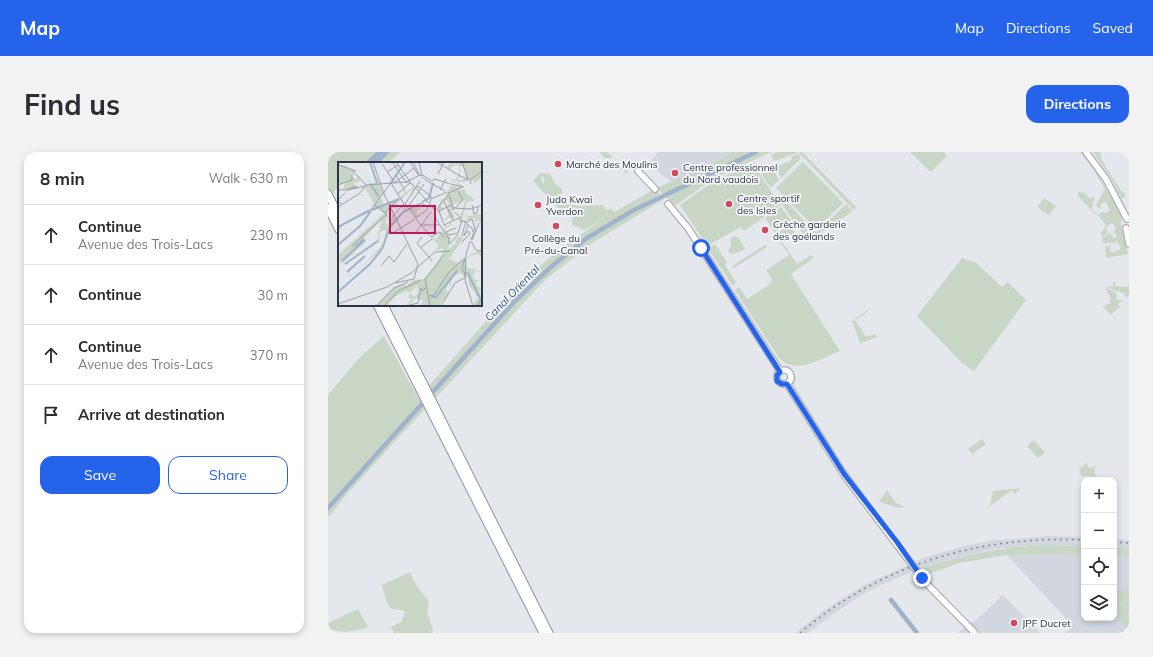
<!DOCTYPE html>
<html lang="en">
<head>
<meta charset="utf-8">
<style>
  body { margin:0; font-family:Mulish,sans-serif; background:#f2f2f3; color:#2b2b33 }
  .controls { position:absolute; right:12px; bottom:12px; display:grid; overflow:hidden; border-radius:8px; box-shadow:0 2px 6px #0003 }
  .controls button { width:36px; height:36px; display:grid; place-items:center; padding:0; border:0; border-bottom:1px solid #e1e1e2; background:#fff; color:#2b2b33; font:20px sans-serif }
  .stop { position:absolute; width:12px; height:12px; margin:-9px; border:3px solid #2563eb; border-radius:50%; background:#fff }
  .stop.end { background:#2563eb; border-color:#fff; box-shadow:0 1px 4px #0008 }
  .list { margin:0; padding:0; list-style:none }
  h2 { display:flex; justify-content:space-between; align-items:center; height:52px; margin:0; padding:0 16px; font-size:17px }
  h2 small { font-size:13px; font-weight:400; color:#7c7c81 }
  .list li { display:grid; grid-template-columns:26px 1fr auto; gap:12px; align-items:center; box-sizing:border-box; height:60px; padding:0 16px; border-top:1px solid #e1e1e2 }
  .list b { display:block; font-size:15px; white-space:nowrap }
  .list p { margin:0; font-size:13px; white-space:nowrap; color:#7c7c81 }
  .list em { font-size:13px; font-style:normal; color:#7c7c81 }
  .actions { display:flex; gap:8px; padding:12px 16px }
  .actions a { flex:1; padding:9px 0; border:1px solid #2563eb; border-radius:12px; text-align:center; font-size:14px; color:#2563eb }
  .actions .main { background:#2563eb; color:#fff }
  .icon { flex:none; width:22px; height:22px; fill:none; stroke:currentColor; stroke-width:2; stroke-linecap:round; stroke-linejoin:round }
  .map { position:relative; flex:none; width:801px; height:481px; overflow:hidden; border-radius:12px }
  header { display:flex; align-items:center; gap:24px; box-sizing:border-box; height:56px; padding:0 20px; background:#2563eb; color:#fff }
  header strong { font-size:19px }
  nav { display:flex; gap:22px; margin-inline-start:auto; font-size:14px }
  .intro { display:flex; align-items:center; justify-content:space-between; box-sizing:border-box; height:96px; padding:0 24px }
  h1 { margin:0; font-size:28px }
  .button { padding:10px 18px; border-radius:12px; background:#2563eb; color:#fff; font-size:14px; font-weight:700 }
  main { display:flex; gap:24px; padding:0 24px }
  aside { flex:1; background:#fff; border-radius:12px; box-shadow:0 2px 6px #0003 }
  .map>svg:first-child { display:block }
</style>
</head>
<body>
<header>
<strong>Map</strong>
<nav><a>Map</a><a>Directions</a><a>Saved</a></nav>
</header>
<div class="intro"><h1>Find us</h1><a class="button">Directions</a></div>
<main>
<aside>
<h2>8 min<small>Walk · 630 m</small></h2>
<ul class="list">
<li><svg class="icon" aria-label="ahead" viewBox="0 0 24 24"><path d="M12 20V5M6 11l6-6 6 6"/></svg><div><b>Continue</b><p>Avenue des Trois-Lacs</p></div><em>230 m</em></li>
<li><svg class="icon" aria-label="ahead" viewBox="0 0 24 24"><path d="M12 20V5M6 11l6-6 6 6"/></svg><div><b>Continue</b></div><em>30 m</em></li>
<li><svg class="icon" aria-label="ahead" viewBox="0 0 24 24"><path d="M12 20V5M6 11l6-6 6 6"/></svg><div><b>Continue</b><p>Avenue des Trois-Lacs</p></div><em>370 m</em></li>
<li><svg class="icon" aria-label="arrive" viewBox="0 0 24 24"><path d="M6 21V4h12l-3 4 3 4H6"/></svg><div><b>Arrive at destination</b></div></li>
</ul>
<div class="actions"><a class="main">Save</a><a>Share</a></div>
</aside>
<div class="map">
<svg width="801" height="481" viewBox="0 0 801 481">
  <rect width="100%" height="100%" fill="#e4e7ec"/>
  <path fill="#d2d6de" d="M330 0H408L343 30 321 12Z
    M719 384 756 385V394L717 393 665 397 614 409 581 421 544 437 514 456 480 481H467L498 457 536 433 595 406 629 396 660 389Z
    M786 387 801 388V396L786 395Z
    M711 401 756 402V466H786V404L801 405V481H738L745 474 679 403Z
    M675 443 712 481H630L642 470H646Z"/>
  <path fill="#c9d6c5" d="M0 0H48L36 11H11V35L0 45Z
    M62 0H72L60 11H51Z
    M272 0H279L301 21H297L296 17H277L290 16V11L285 6H276Z
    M408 0H443L385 27 348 53H346L329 36Z
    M449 0H468L469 1 446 9 443 3Z
    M470 0H474L528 55 526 58Z
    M582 0H616L619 4 603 20Z
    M752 0H754L772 25 794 65 793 73 800 102 778 106 777 94H779L780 96 781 93H783L781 98 787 101 788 98 791 99 793 93 789 92 790 89 789 88 787 91H775L774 87 781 81 782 83 786 81 784 84 786 86 789 84 786 80 788 76 784 71 777 76 780 80 774 85 773 81 778 73 770 63 775 59 776 61 782 59 778 50 772 53 773 56 771 57 768 53 777 37 764 15Z
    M765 0H771L774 4 772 5 793 39 797 41V45L793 46 783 26Z
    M470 2 473 6 453 26 448 15 464 8 463 5Z
    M426 10 434 26 451 51 449 53 452 52 453 53 416 79 413 75 379 94 352 53 385 30Z
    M475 10 515 51 488 77 448 36Z
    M445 16 451 28 443 36 433 22Z
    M212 21 221 22 213 25 214 31H216V23L222 22 227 32 234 37V43H230V51L249 53 244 59H233L205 29Z
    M327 37 336 47 266 90 218 127 85 270 17 344 0 366V243L31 206 56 184 90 246 191 132 232 97 274 68 256 78 244 73 245 59 249 54 275 53 278 58 284 57 286 60Z
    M750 40 757 41 762 47 765 45 767 47 764 51 765 53 763 56 769 62 768 63 750 44Z
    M716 46 728 54 721 63 709 55Z
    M457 48 488 81 518 52 525 59 480 89 453 51Z
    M453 55 463 68 447 80 437 66Z
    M462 72V75L467 80 454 90 469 112 483 103 486 106 463 122 512 199C494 206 468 224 451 206L407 138 411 135 419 147 444 131 442 128 444 127 438 118 461 103 447 83Z
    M406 84 411 86 417 96 414 99 403 102 400 99 403 94 402 87Z
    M387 92 399 110 397 113 408 130 405 134 380 97Z
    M437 93 439 95 406 116 404 114Z
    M634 106 648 111 674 135 680 130 698 148 646 219 634 211 589 164Z
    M785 130H788L787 134 800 135 801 130V143L798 146 796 141 791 140 792 138 789 140 778 134 785 135Z
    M777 135 789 142 788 148H795L790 152 792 155 782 163 775 154 782 151 781 149 783 147Z
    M541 157 537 162 527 168 538 185 547 182 550 185 532 191 524 169Z
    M468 224 466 233 470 240 514 311 539 346 538 347 515 317 468 241 464 230Z
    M654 287 658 292 644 302 640 297Z
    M706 288 717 301 710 306 699 294Z
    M758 311 762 317 767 314 768 316 766 317 768 325 753 324 751 318Z
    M693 336 687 342 684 338 662 354 661 357 665 339Z
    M559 338 568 351 577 355 571 356 551 350Z
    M717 393 756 394V402L679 403 631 411 601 422 595 416C635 402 674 395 717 393Z
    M786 395 801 396V405L786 404Z
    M82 420 90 436 101 449 99 460 105 478V481H66L63 475 73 470 77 460C72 457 70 458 65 457 58 455 56 439 54 433Z
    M787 438 801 439V444L788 456Z
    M801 446V460L799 462 801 465V477L786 462V459Z
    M30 457 40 475C23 481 17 480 0 478V471Z"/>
  <path fill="#9fb4cc" d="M48 0H62L51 11H36Z"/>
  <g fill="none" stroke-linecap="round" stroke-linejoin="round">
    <path stroke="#9fb4cc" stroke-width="4.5" d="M0 356 186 150 224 114 259 86 306 58 428 0
      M563 448 589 481"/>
    <defs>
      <path id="secondary" d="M758 0 778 27 799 67
        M310 19 327 37
        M340 52 360 76 452 219
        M798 76 801 92
        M449 225a7 7 0 1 1 14 0a7 7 0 1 1-14 0Z
        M459 232 516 323 598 431 647 481"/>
      <path id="highway" d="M0 42 11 64
        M0 56 11 78
        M49 153 215 481
        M56 153 221 481"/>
    </defs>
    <use href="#secondary" stroke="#a9aeb7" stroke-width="8"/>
    <use href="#highway" stroke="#8b94a3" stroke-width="9"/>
    <use href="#secondary" stroke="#fff" stroke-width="5.5"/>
    <use href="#highway" stroke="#fff" stroke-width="7"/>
    <path stroke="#7d8696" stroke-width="1.5" stroke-dasharray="2 4" stroke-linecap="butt" d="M786 390 801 391
      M472 481C552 413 652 383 756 388"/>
  </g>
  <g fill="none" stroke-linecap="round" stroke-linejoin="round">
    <path stroke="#2563eb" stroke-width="5" d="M373 96 452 220 449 223V229L454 232H459L516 322 569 390 594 426"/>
  </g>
  <g fill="#d1495b" stroke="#f4f6f9" stroke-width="1.5">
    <circle cx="230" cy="12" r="4"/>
    <circle cx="347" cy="21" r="4"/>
    <circle cx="401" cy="52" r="4"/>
    <circle cx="210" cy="53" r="4"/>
    <circle cx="228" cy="74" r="4"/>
    <circle cx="437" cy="78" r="4"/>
    <circle cx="686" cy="471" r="4"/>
  </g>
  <g text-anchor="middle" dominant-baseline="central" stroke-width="3.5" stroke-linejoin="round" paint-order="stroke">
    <g font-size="10" fill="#2b3445" stroke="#f4f6f9" text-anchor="start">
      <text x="238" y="12">Marché des Moulins</text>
      <text x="355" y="15">Centre professionnel<tspan x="355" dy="12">du Nord vaudois</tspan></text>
      <text x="409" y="46">Centre sportif<tspan x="409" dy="12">des Isles</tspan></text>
      <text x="218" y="47">Judo Kwai<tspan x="218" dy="12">Yverdon</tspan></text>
      <text x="445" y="72">Crèche garderie<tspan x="445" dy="12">des goélands</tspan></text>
      <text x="228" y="86" text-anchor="middle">Collège du<tspan x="228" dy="12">Pré-du-Canal</tspan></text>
      <text x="694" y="471">JPF Ducret</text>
    </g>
    <g font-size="11" font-style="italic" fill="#34527a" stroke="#f4f6f9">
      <text transform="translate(184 141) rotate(-46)">Canal Oriental</text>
    </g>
  </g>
  <g transform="translate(10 10)">
    <rect width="144" height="144" fill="#e4e7ec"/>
    <path d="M32 0 45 31 42 36 46 42 61 36 56 27 61 36 67 31 65 29 62 32 66 27 69 30 75 24 72 27 75 25 76 28 73 36 74 27 49 51 53 54 49 56 51 58H48V63L56 54 58 57 66 48 64 45 65 44 69 47 89 38 93 26 92 35 89 38 79 43 82 47 78 49 81 55H77L71 46 65 51 51 66 45 86 33 102 0 131 32 102 45 85 20 109 11 115 9 110 12 115 20 109 45 82 48 69 46 68 42 70 41 81 40 79 7 102 39 79 41 72H38L41 70 43 58 4 100 29 79 4 102 0 98V93L45 52 41 46 35 48 22 65 0 84 22 64 31 51 8 60 1 68 0 64 32 48 36 42 27 26 22 27 32 21 24 11 33 21H38ZM112 0 119 3 116 0H144V15L137 21 135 18 125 20H121L115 18 117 19 116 21 114 18 112 21 114 17 100 12 117 18 121 12V3L114 4 112 8 109 6ZM122 4 126 5 130 17 128 14 124 19 119 17 122 15ZM2 2 13 6 16 11 14 16 20 17 19 13 22 15 21 20 15 21 21 27H5L7 21 0 22ZM118 21H120L123 23 124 25 120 29 127 27 129 33H132L137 39 129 40 122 64 123 60H120L128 37 118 42 114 41 116 49H113L117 54 115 57 110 55 111 56 105 60 111 52 109 49 111 45 106 47 111 44 108 37 103 45 107 46 104 48 107 53 102 48 103 55 99 48 110 31 109 34 112 33 113 30 111 31 109 30 113 23 122 26ZM129 47 128 56 130 58 129 54 144 52V59L136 60 137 55 130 59 127 56ZM111 58 114 63 106 67 113 76 110 88 118 81 117 80 122 72 121 75 126 76 108 101 112 97 120 101 132 93 140 89 144 85 142 90H144V95L140 92 128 95V101L144 102 128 101 129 106 137 107 143 110 144 107V110H141L137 108 135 115 138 118 144 119H139L138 122 144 128H141L144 144H136V139L140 137 137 131 131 123 130 113 127 115 123 111 115 114 112 120 114 123 110 122 108 128 111 131 104 144H88V140V144H81L86 139 80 137H75V140L68 144 73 138 70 134 72 132 76 135 80 131 79 123 72 131 69 129 58 134 48 144H38L55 126V123L57 126 66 122 68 124 76 118 86 117 97 103 94 100 97 104 104 93 105 86 97 89 101 83 92 75V74L94 73 98 78 102 71 96 72 94 69 105 70 107 63 110 64 111 62 113 64Z" fill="#c9d6c5" fill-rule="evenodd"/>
    <path fill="none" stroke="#9fb4cc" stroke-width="2" d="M32 0 39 21M52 22 67 0M33 23 41 35M84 40 91 36 95 21M34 48 61 37M0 65 32 48M0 83 22 64 33 49M17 85 26 77M4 99 27 78M7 102 40 79M9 110 27 94M129 110 143 138 139 144M0 130 32 102 44 87 52 65 65 50 77 44M93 135H98L119 109"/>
    <path fill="none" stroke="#9a9fa9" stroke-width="1" d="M35 0 46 32 80 102 76 117 57 121M54 0 68 20M58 0 73 21M72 0 81 14 85 13 94 19 97 17M75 0 82 14M81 0 84 13M99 0 117 11M124 0 130 18M44 2 57 21M0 3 18 9M14 8 28 23M49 10 60 3M117 11 130 18M100 12 106 0M58 13 66 27M84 15 94 22M97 17 112 22M68 20 80 14M53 21 66 42M56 21 76 6M94 22 107 29M113 22 126 25M133 22 132 18 144 9M0 23 14 18V13M79 24 93 34V37M0 28H10L26 24M8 28 18 24 17 27M102 28 108 17M110 30 116 48M111 31 124 25M59 32 71 22M110 32 106 39 115 58M92 41 93 37 109 30M3 42 0 38 7 31M67 42 82 19M67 42 78 56M134 43 136 52 139 51 140 45M76 44 84 41 90 46M0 45 22 31 28 23 68 20 74 22 97 48M70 45 86 22M115 46 133 47 144 43M117 46 125 38 120 29M33 48 52 22M97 48 98 57 111 77V82M99 48 105 37M100 49 114 43M101 49 106 63 121 56M47 50 61 37M117 50 124 58 120 71M54 55 66 42M78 56 90 47M78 57 92 74M124 59 129 60 134 57 137 67 133 78M126 60 134 66 135 70M84 63H101M118 66 108 70 111 73 120 71M78 70 93 50M55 71 77 57M124 74 127 62M84 75 79 81 94 99M93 75 102 70 106 76M134 78 141 61M132 79 128 92 127 118 135 144M133 79 138 88 144 90M124 80 132 72 130 69 126 74 130 63M112 82 120 72M14 84 49 52 37 43M83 85 94 77M43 104 51 94 56 100 69 82M98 104 105 93M56 126 70 120M91 134 96 133 111 110 127 96M106 139 117 121 128 115 124 106 127 97M0 142 49 125 73 111 97 90 112 89M38 144 56 126M46 144 60 129 83 118M68 144 80 141 83 126 85 129 87 126M92 144 87 117 98 104"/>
    <path fill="#c2185b" fill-opacity="0.15" stroke="#c2185b" stroke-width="2" d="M52 44H97V71H52Z"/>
    <rect width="144" height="144" fill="none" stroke="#2b3445" stroke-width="2"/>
  </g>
</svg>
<div class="controls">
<button>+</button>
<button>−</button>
<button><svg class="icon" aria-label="locate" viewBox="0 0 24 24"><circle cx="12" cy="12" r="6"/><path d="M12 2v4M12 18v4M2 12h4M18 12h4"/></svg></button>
<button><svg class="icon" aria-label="layers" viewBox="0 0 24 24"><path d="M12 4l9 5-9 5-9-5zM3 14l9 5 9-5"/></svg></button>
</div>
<div class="stop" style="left:373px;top:96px"></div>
<div class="stop end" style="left:594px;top:426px"></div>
</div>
</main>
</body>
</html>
